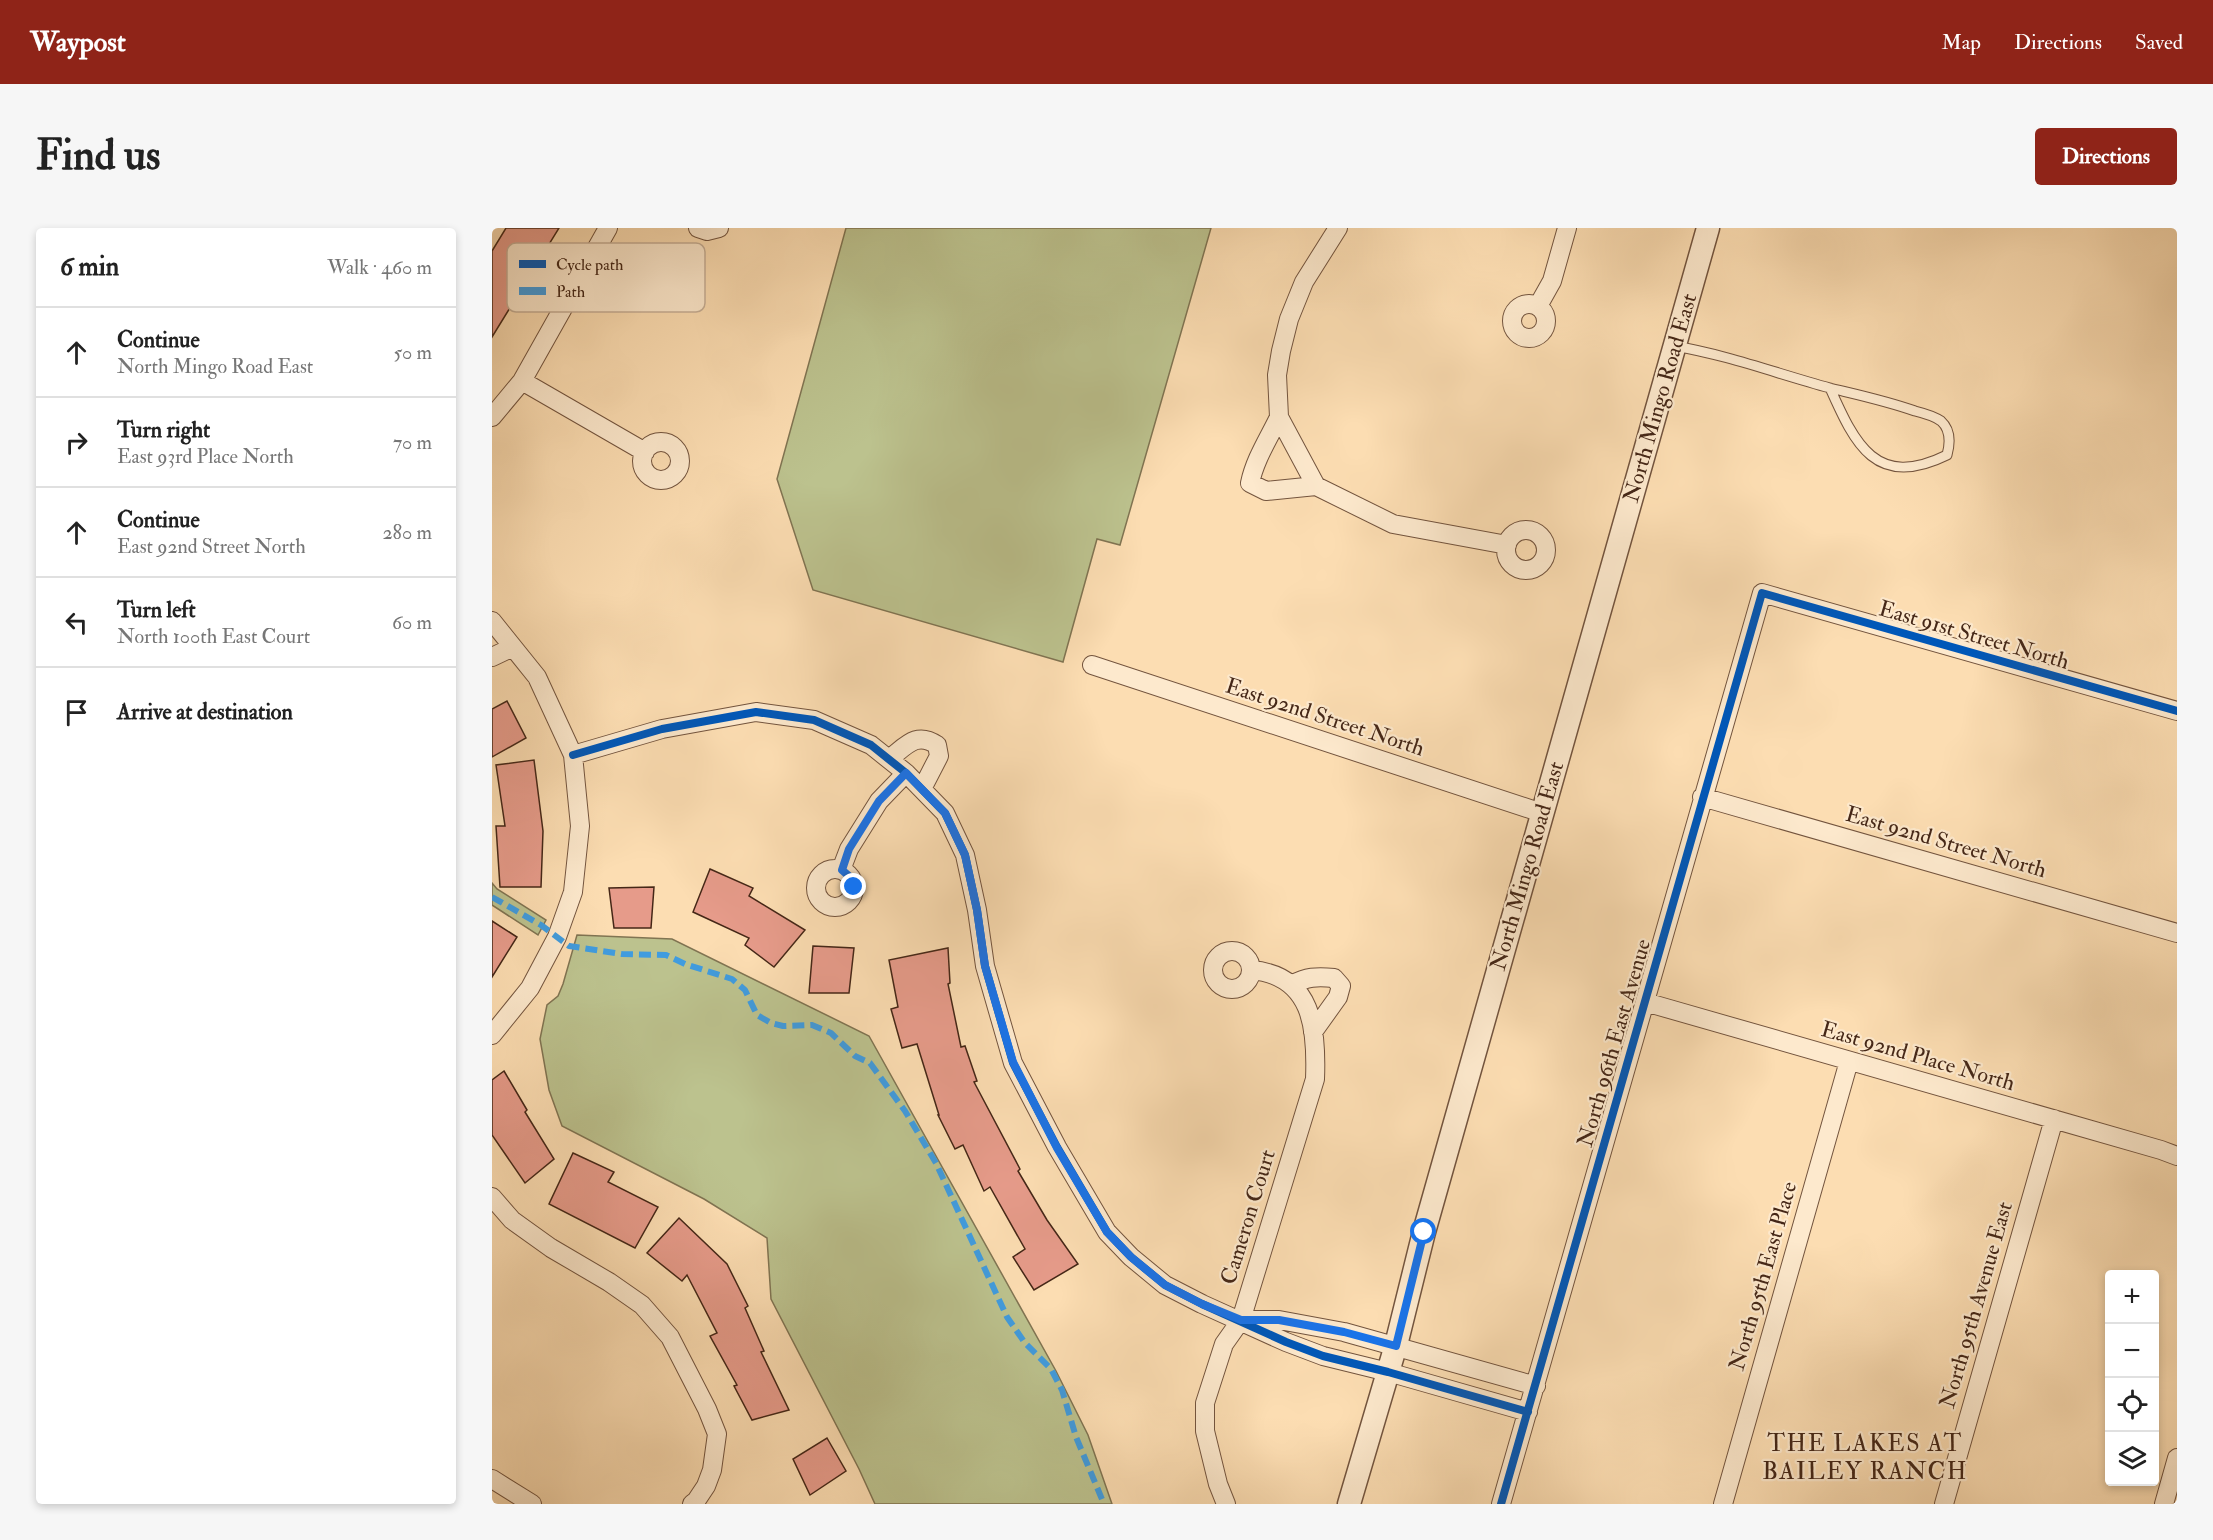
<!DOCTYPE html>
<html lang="en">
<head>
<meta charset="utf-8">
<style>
  body { margin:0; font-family:"IM FELL Double Pica",serif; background:#f6f6f6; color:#222 }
  .controls { position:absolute; right:18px; bottom:18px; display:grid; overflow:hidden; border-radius:6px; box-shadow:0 3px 9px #0003 }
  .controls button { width:54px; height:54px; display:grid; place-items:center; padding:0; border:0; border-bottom:2px solid #e0e0e0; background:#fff; color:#222; font:30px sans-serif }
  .stop { position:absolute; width:18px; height:18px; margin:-14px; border:4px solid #1a73e8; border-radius:50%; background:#fff }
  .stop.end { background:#1a73e8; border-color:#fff; box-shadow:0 2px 6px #0008 }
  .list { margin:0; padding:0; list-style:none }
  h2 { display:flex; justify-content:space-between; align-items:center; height:78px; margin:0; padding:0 24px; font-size:26px }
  h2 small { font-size:20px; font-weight:400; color:#767676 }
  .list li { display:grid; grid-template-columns:39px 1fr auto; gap:18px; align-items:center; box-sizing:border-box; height:90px; padding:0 24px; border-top:2px solid #e0e0e0 }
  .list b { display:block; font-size:22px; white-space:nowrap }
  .list p { margin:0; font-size:20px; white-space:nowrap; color:#767676 }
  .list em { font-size:20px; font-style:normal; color:#767676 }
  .icon { flex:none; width:33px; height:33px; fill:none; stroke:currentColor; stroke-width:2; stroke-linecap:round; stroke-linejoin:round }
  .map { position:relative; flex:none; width:1685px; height:1276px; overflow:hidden; border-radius:6px }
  header { display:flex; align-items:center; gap:36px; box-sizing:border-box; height:84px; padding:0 30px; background:#8f2418; color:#fff }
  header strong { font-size:28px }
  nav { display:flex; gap:33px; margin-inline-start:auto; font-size:21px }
  .intro { display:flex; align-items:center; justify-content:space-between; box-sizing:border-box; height:144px; padding:0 36px }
  h1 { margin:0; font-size:42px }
  .button { padding:15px 27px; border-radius:6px; background:#8f2418; color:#fff; font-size:21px; font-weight:700 }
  main { display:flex; gap:36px; padding:0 36px }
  aside { flex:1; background:#fff; border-radius:6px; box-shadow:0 3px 9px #0003 }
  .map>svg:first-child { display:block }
</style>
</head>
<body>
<header>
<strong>Waypost</strong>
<nav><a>Map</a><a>Directions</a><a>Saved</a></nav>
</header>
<div class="intro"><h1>Find us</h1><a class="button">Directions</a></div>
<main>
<aside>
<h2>6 min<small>Walk · 460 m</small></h2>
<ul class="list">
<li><svg class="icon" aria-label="ahead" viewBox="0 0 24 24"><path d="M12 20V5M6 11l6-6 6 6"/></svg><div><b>Continue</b><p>North Mingo Road East</p></div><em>50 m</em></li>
<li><svg class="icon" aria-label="right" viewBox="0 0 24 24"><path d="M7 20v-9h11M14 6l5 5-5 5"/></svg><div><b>Turn right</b><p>East 93rd Place North</p></div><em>70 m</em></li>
<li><svg class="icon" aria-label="ahead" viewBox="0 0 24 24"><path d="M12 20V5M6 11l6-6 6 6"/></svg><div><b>Continue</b><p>East 92nd Street North</p></div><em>280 m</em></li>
<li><svg class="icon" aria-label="left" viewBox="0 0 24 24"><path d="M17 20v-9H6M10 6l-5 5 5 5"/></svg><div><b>Turn left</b><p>North 100th East Court</p></div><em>60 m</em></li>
<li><svg class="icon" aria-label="arrive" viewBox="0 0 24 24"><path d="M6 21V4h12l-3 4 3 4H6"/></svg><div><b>Arrive at destination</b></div></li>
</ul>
</aside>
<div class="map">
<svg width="1685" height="1276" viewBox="0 0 1685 1276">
  <rect width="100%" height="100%" fill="#fcddb2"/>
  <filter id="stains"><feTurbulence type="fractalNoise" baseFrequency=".00333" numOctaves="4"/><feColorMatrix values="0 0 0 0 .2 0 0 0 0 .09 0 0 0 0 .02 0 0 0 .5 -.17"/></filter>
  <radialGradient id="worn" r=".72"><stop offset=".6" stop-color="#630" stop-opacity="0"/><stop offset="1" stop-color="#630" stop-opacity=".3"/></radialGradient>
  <path fill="#bcc28e" stroke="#807452" stroke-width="1.5" d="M354 0H719L628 317 605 311 571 434 321 362 285 251Z
    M0 655 5 661 54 692 46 707 0 677Z
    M85 707 180 711 377 808 564 1143 596 1207 620 1276H383L367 1241 279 1071 275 1010 212 971 70 898 57 862 48 811 55 777 66 768 71 756Z"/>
  <path fill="#e69b8a" stroke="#452717" stroke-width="1.5" d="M14 0H67L0 109V23Z
    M15 473 34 510 0 529V481Z
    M42 532 51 603 49 659H8L4 598H13L4 537Z
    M218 641 261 660 257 668 313 702 282 739 253 717 257 710 201 684Z
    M162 659 159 700H122L117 660Z
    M0 693 25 709 0 749Z
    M321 718 362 720 357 765H317Z
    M456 720 458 755 456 756 469 819 473 818 485 853 482 854 528 941 526 943 555 992 586 1036 542 1062 521 1029 533 1021 498 959 492 963 471 917 463 921 446 887H447L425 816 410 820 399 781 406 779 397 732Z
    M12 843 35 882 33 884 62 931 33 955 0 907V852Z
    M81 925 122 944 116 954 166 979 143 1020 57 976Z
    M187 990 235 1036 256 1078 253 1080 272 1123 269 1124 297 1182 260 1192 242 1158 245 1157 218 1108 225 1105 195 1047 190 1053 155 1025Z
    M335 1210 354 1243 318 1267 301 1231Z"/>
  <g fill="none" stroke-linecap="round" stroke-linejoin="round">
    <defs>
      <path id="service" d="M1182 118C1236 127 1286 146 1338 160 1367 167 1395 173 1423 183 1431 185 1442 188 1449 193 1459 202 1458 216 1455 227 1384 262 1363 216 1338 160"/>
      <path id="minor" d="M206 0 215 3 227 0
        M846 0 812 54 797 91 789 123 785 147 787 189 824 258 901 296 1015 317
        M1020 93a17 17 0 1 1 34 0a17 17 0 1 1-34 0Z
        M1046 78 1060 53 1075 0
        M30 153 153 224
        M0 189 30 153 116 0
        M787 189C777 210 763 231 758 255L774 263 824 258
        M150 233a19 19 0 1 1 38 0a19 19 0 1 1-38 0Z
        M1014 322a20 20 0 1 1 40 0a20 20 0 1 1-40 0Z
        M0 393 45 449 81 527 88 598 81 664 65 709 38 760 0 807
        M0 429 21 419
        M600 437 1050 585
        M81 527 170 501 264 484 322 492 379 517 414 545 453 585 473 627 485 682 493 738 521 835 565 919 615 1004 639 1029 673 1057 710 1076 794 1114 831 1128 896 1144 1036 1184
        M397 531C414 518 424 503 445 517L447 528 430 561
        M1210 569 1685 705
        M324 660a19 19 0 1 1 38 0a19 19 0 1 1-38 0Z
        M349 642 357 621 387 573 414 545
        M721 742a19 19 0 1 1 38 0a19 19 0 1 1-38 0Z
        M799 757C815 749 824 748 842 750L849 758 846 769 821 804
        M1153 774 1669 922 1685 928
        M0 969 20 992 59 1020 117 1054 150 1077 178 1109 215 1181 225 1206 220 1242 214 1258 204 1273 200 1276
        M754 1092H787L852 1104 1044 1158
        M0 1251 40 1276
        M734 1276 726 1256 713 1203V1175L732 1116 749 1092 823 851C825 801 821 747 759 742
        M1009 1276 1270 365 1685 483
        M1231 1276 1357 833
        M1452 1276 1562 891
        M1672 1276 1685 1230"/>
      <path id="tertiary" d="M857 1276 904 1117 932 1004 1216 0"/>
    </defs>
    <use href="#service" stroke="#73543e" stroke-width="11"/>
    <use href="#minor" stroke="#73543e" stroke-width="20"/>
    <use href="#tertiary" stroke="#73543e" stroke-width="25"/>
    <use href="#service" stroke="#fde9cd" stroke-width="9"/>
    <use href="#minor" stroke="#fde9cd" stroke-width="18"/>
    <use href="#tertiary" stroke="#fde9cd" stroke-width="22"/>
    <path stroke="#409cdf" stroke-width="6" stroke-dasharray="12 6" stroke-linecap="butt" d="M0 669 49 697 77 718 130 726 174 727 193 736 240 751 253 762 265 787 279 795 291 798 320 797 339 805 363 828 378 835 413 883 444 935 515 1089 533 1115 559 1141 570 1162 584 1209 612 1276"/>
    <defs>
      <path id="cycleway" d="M81 527 170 501 264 484 322 492 379 517 414 545 453 585 473 627 485 682 493 738 521 835 565 919 615 1004 639 1029 673 1057 710 1076 794 1114 831 1128 896 1144 1036 1184
        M1009 1276 1270 365 1685 483"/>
    </defs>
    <use href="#cycleway" stroke="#fde9cd" stroke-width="11"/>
    <use href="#cycleway" stroke="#0057b8" stroke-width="8"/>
  </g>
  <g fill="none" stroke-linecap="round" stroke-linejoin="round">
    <path stroke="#1a73e8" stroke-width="8" d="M362 659 358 649 350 642 357 621 387 573 414 545 453 585 473 627 485 682 493 738 521 834 565 920 615 1004 639 1029 673 1057 710 1076 749 1092H787L852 1104 904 1118 932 1004"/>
  </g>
  <g text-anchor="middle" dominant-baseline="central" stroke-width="4.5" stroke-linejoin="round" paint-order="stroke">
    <g font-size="22" fill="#452717" stroke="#fde9cd">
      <text transform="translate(1168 170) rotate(-74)">North Mingo Road East</text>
      <text transform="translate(1482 407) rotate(16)">East 91st Street North</text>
      <text transform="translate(833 489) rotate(18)">East 92nd Street North</text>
      <text transform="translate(1454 614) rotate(16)">East 92nd Street North</text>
      <text transform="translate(1035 638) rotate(-74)">North Mingo Road East</text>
      <text transform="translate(1122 815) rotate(-74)">North 96th East Avenue</text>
      <text transform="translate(1426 828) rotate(16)">East 92nd Place North</text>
      <text transform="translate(756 989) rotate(-73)">Cameron Court</text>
      <text transform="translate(1271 1048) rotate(-74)">North 95th East Place</text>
      <text transform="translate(1484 1077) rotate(-74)">North 95th Avenue East</text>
    </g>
    <g font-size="24" letter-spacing="1.5" fill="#452717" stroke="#fde9cd">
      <text x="1373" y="1215">THE LAKES AT<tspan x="1373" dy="28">BAILEY RANCH</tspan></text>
    </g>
  </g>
  <rect x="15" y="15" width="198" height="69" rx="9" fill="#fde9cd" stroke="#c6af96" stroke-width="1.5"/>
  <rect x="27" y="32" width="27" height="8" fill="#0057b8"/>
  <rect x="27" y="59" width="27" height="8" fill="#409cdf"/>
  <g font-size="16" fill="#452717">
    <text x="64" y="42">Cycle path</text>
    <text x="64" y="69">Path</text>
  </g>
  <rect width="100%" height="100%" filter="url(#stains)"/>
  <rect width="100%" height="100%" fill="url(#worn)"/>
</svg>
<div class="controls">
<button>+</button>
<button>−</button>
<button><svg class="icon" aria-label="locate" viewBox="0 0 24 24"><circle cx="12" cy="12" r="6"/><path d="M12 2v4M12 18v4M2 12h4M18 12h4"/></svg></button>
<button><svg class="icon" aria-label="layers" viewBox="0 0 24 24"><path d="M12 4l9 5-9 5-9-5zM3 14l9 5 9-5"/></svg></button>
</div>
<div class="stop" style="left:932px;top:1004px"></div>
<div class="stop end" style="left:362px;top:659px"></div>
</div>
</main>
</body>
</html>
